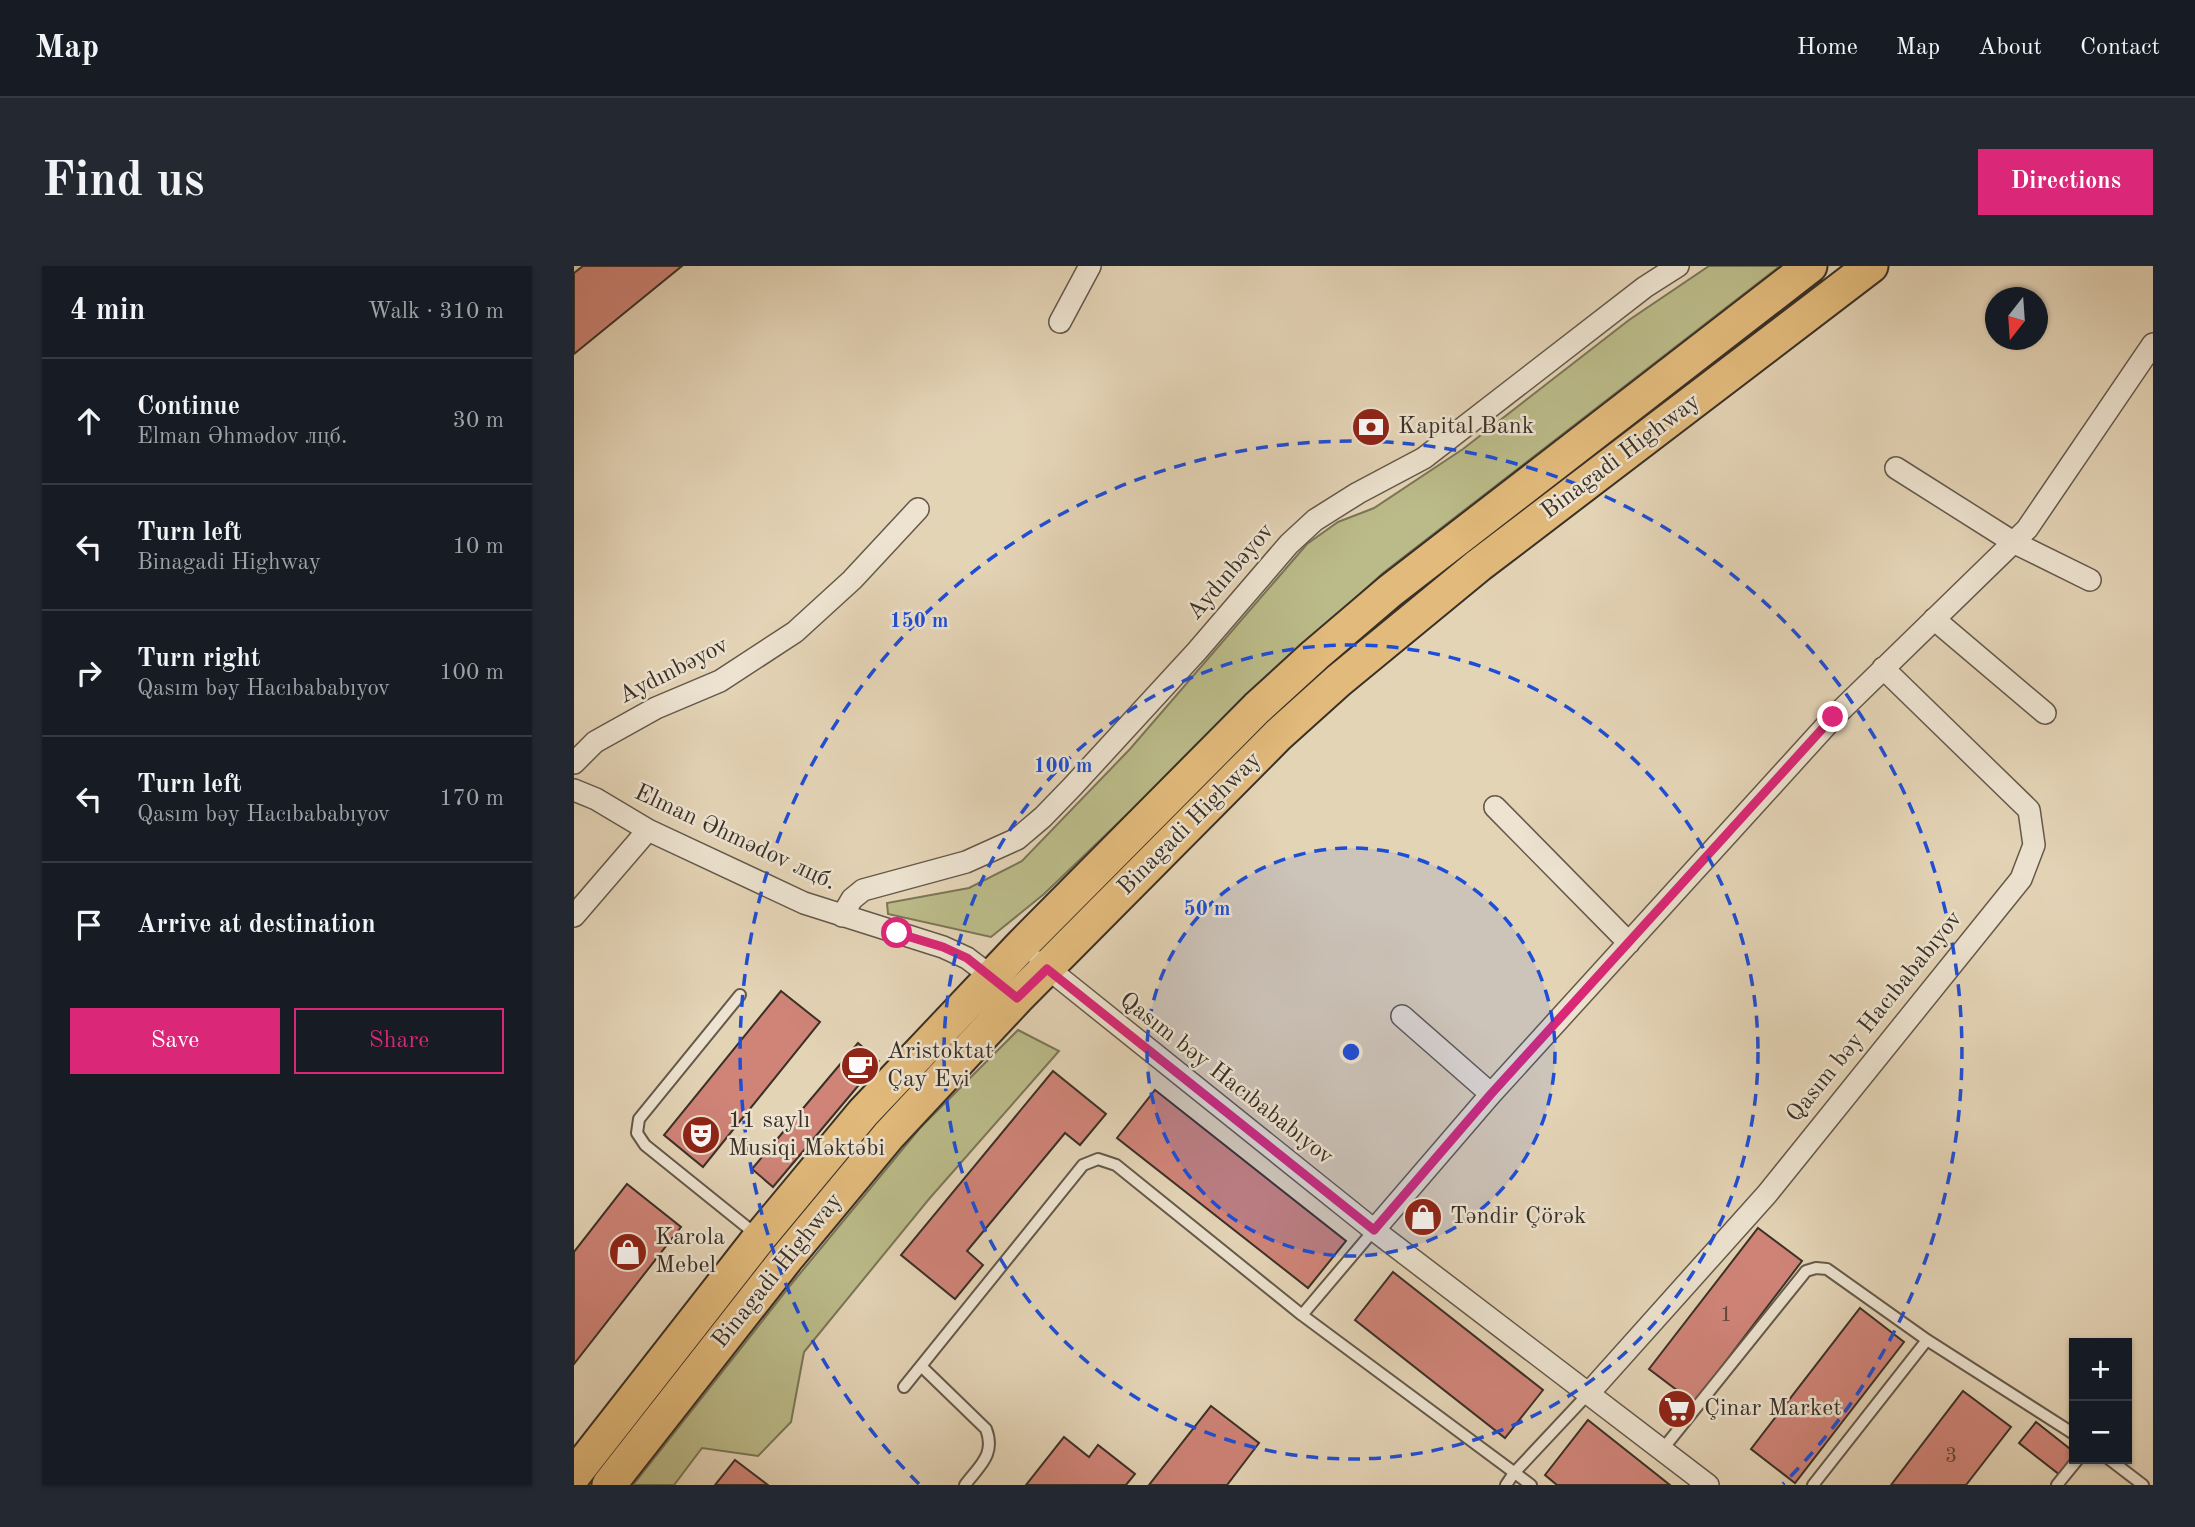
<!DOCTYPE html>
<html lang="en">
<head>
<meta charset="utf-8">
<style>
  body { margin:0; font-family:"Old Standard TT",serif; background:#242831; color:#f1f3f6 }
  .controls { position:absolute; right:21px; bottom:21px; display:grid; overflow:hidden; border-radius:0px; box-shadow:0 2px 5px #0004 }
  .controls button { width:63px; height:63px; display:grid; place-items:center; padding:0; border:0; border-bottom:2px solid #363941; background:#171b24; color:#f1f3f6; font:35px sans-serif }
  .compass { position:absolute; left:1411px; top:21px; width:63px; height:63px; border-radius:50%; background:#171b24; box-shadow:0 2px 5px #0004; rotate:197deg }
  .stop { position:absolute; width:21px; height:21px; margin:-16px; border:5px solid #db2777; border-radius:50%; background:#fff }
  .stop.end { background:#db2777; border-color:#fff; box-shadow:0 2px 7px #0008 }
  .list { margin:0; padding:0; list-style:none }
  h2 { display:flex; justify-content:space-between; align-items:center; height:91px; margin:0; padding:0 28px; font-size:30px }
  h2 small { font-size:23px; font-weight:400; color:#9ea1a6 }
  .list li { display:grid; grid-template-columns:46px 1fr auto; gap:21px; align-items:center; box-sizing:border-box; height:126px; padding:0 28px; border-top:2px solid #363941 }
  .list b { display:block; font-size:26px; white-space:nowrap }
  .list p { margin:0; font-size:23px; white-space:nowrap; color:#9ea1a6 }
  .list em { font-size:23px; font-style:normal; color:#9ea1a6 }
  .actions { display:flex; gap:14px; padding:21px 28px }
  .actions a { flex:1; padding:16px 0; border:2px solid #db2777; border-radius:0px; text-align:center; font-size:24px; color:#db2777 }
  .actions .main { background:#db2777; color:#fff }
  .icon { flex:none; width:38px; height:38px; fill:none; stroke:currentColor; stroke-width:2; stroke-linecap:round; stroke-linejoin:round }
  .map { position:relative; flex:none; width:1579px; height:1219px; overflow:hidden; border-radius:0px }
  header { display:flex; align-items:center; gap:42px; box-sizing:border-box; height:98px; padding:0 35px; background:#171b24; border-bottom:2px solid #363941 }
  header strong { font-size:33px }
  nav { display:flex; gap:38px; margin-inline-start:auto; font-size:24px }
  .intro { display:flex; align-items:center; justify-content:space-between; box-sizing:border-box; height:168px; padding:0 42px }
  h1 { margin:0; font-size:49px }
  .button { padding:18px 32px; border-radius:0px; background:#db2777; color:#fff; font-size:24px; font-weight:700 }
  main { display:flex; gap:42px; padding:0 42px }
  aside { flex:1; background:#171b24; border-radius:0px; box-shadow:0 2px 5px #0004 }
  .map>svg:first-child { display:block }
</style>
</head>
<body>
<header>
<strong>Map</strong>
<nav><a>Home</a><a>Map</a><a>About</a><a>Contact</a></nav>
</header>
<div class="intro"><h1>Find us</h1><a class="button">Directions</a></div>
<main>
<aside>
<h2>4 min<small>Walk · 310 m</small></h2>
<ul class="list">
<li><svg class="icon" aria-label="ahead" viewBox="0 0 24 24"><path d="M12 20V5M6 11l6-6 6 6"/></svg><div><b>Continue</b><p>Elman Əhmədov лцб.</p></div><em>30 m</em></li>
<li><svg class="icon" aria-label="left" viewBox="0 0 24 24"><path d="M17 20v-9H6M10 6l-5 5 5 5"/></svg><div><b>Turn left</b><p>Binagadi Highway</p></div><em>10 m</em></li>
<li><svg class="icon" aria-label="right" viewBox="0 0 24 24"><path d="M7 20v-9h11M14 6l5 5-5 5"/></svg><div><b>Turn right</b><p>Qasım bəy Hacıbababıyov</p></div><em>100 m</em></li>
<li><svg class="icon" aria-label="left" viewBox="0 0 24 24"><path d="M17 20v-9H6M10 6l-5 5 5 5"/></svg><div><b>Turn left</b><p>Qasım bəy Hacıbababıyov</p></div><em>170 m</em></li>
<li><svg class="icon" aria-label="arrive" viewBox="0 0 24 24"><path d="M6 21V4h12l-3 4 3 4H6"/></svg><div><b>Arrive at destination</b></div></li>
</ul>
<div class="actions"><a class="main">Save</a><a>Share</a></div>
</aside>
<div class="map">
<svg width="1579" height="1219" viewBox="0 0 1579 1219">
  <rect width="100%" height="100%" fill="#e4d4b6"/>
  <filter id="stains"><feTurbulence type="fractalNoise" baseFrequency=".00286" numOctaves="4"/><feColorMatrix values="0 0 0 0 .2 0 0 0 0 .09 0 0 0 0 .02 0 0 0 .5 -.17"/></filter>
  <radialGradient id="worn" r=".72"><stop offset=".6" stop-color="#630" stop-opacity="0"/><stop offset="1" stop-color="#630" stop-opacity=".3"/></radialGradient>
  <path fill="#bbbb89" stroke="#7a7658" stroke-width="2" d="M1135 0H1206L809 307 718 390 470 628 417 671 314 648 313 637 395 622 448 595 556 483 733 278 764 256 800 242 889 183 1055 54Z
    M444 764 485 785 355 933 230 1086 217 1156 184 1190 128 1182 100 1219H59L219 1016 346 862Z"/>
  <path fill="#d08478" stroke="#3a3027" stroke-width="2" d="M9 0H108L0 88V7Z
    M207 725 246 756 129 901 90 869Z
    M284 777 305 795 199 921 178 903Z
    M479 805 532 848 506 879 491 867 393 985 409 999 381 1033 327 989Z
    M581 824 772 975 734 1022 543 872Z
    M53 918 107 961 0 1098V986Z
    M1184 962 1228 995 1120 1137 1075 1103Z
    M819 1006 969 1124 931 1172 781 1054Z
    M1286 1042 1330 1076 1221 1217 1177 1183Z
    M1389 1125 1437 1161 1392 1219H1317Z
    M637 1140 685 1177 653 1219H575Z
    M1014 1154 1096 1219H983L971 1209Z
    M1462 1156 1500 1186V1190L1486 1209 1445 1177Z
    M490 1171 515 1191 524 1179 561 1208 552 1219H452Z
    M161 1194 194 1219H141Z"/>
  <g fill="none" stroke-linecap="round" stroke-linejoin="round">
    <defs>
      <path id="lane" d="M166 729 65 853 63 867 71 879 184 970
        M728 1049 800 964
        M347 1100 412 1163C422 1189 405 1200 391 1219
        M330 1121 509 899 524 893 542 899 728 1049 957 1219
        M1088 1184 1232 1005 1242 1002 1253 1003 1353 1074 1500 1168
        M1535 1193 1569 1219
        M932 1219 940 1207 1014 1128
        M1239 1219 1353 1074
        M1483 1219 1504 1193"/>
      <path id="street" d="M486 56 516 0
        M1322 202 1439 276 1516 314
        M1360 353 1471 447
        M0 497 21 476 82 442 146 415 221 366 278 314 344 243
        M0 524 22 533 74 564 230 637 369 681 393 692 426 717
        M921 541 1055 677
        M0 650 74 564
        M268 650 278 633 289 624 392 596 443 573 469 551 499 520 623 385 715 278 741 254 784 227 850 192 1071 21 1104 0
        M466 696 800 964 1134 1219
        M828 750 917 828
        M800 964 917 828 1260 451 1453 263 1579 78
        M1014 1128 1193 928 1447 613 1460 579 1455 544 1309 402"/>
      <path id="primary" d="M0 1209 186 971 289 847 447 680 683 442 741 389 816 325 1236 0
        M35 1219 212 993 315 869 443 732 704 469 764 415 905 299 1297 0"/>
    </defs>
    <use href="#lane" stroke="#64594b" stroke-width="14"/>
    <use href="#street" stroke="#64594b" stroke-width="24"/>
    <use href="#primary" stroke="#3a3027" stroke-width="37"/>
    <use href="#lane" stroke="#ede3d0" stroke-width="10"/>
    <use href="#street" stroke="#ede3d0" stroke-width="21"/>
    <use href="#primary" stroke="#e2ba7b" stroke-width="33"/>
  </g>
  <g fill="none" stroke-linecap="round" stroke-linejoin="round">
    <path stroke="#db2777" stroke-width="9" d="M323 667 369 681 393 692 443 732 473 703 800 964 917 828 1259 451"/>
  </g>
  <circle cx="777" cy="786" r="204" fill="#1d4ed8" fill-opacity=".12"/>
  <g fill="none" stroke="#1d4ed8" stroke-width="3.5" stroke-dasharray="12 9">
    <circle cx="777" cy="786" r="204"/>
    <circle cx="777" cy="786" r="407"/>
    <path d="M345 1218A611 611 0 1 1 1209 1218"/>
  </g>
  <defs>
    <symbol id="bank-disc" viewBox="-11 -11 22 22"><circle r="9.5" fill="#8f2418" stroke="#ede3d0"/><path d="M-6-4H6V4H-6ZM0-2.3a2.3 2.3 0 1 0 0 4.6a2.3 2.3 0 1 0 0-4.6Z" fill="#fff"/></symbol>
    <symbol id="cafe-disc" viewBox="-11 -11 22 22"><circle r="9.5" fill="#8f2418" stroke="#ede3d0"/><path d="M-5.5-4.5H6V0H3Q3 3.5 0 3.5H-2.5Q-5.5 3.5-5.5 0ZM3-3.2v2h1.7v-2ZM-6 4.5H4V6H-6Z" fill="#fff"/></symbol>
    <symbol id="theatre-disc" viewBox="-11 -11 22 22"><circle r="9.5" fill="#8f2418" stroke="#ede3d0"/><path d="M-5-5.5Q0-4 5-5.5V0Q5 5 0 6Q-5 5-5 0ZM-3.3-2.5H-1v1.5H-3.3ZM1-2.5H3.3v1.5H1ZM-2.8 1Q0 5.5 2.8 1Z" fill="#fff"/></symbol>
    <symbol id="shop-disc" viewBox="-11 -11 22 22"><circle r="9.5" fill="#8f2418" stroke="#ede3d0"/><path d="M-5-2.5h2.3a2.7 3.5 0 0 1 5.4 0H5L5.5 6h-11ZM-1.5-2.5h3a1.5 2.3 0 0 0-3 0Z" fill="#fff"/></symbol>
    <symbol id="supermarket-disc" viewBox="-11 -11 22 22"><circle r="9.5" fill="#8f2418" stroke="#ede3d0"/><path d="M-6-5.5h2.5l.6 2H6L4.5 2H-2.5L-4.4-4H-6ZM-1.5 3.2a1.3 1.3 0 1 0 .1 0ZM3 3.2a1.3 1.3 0 1 0 .1 0Z" fill="#fff"/></symbol>
  </defs>
  <g fill-rule="evenodd">
    <use href="#bank-disc" x="775" y="139" width="44" height="44"/>
    <use href="#cafe-disc" x="264" y="778" width="44" height="44"/>
    <use href="#theatre-disc" x="105" y="847" width="44" height="44"/>
    <use href="#shop-disc" x="827" y="929" width="44" height="44"/>
    <use href="#shop-disc" x="32" y="964" width="44" height="44"/>
    <use href="#supermarket-disc" x="1081" y="1121" width="44" height="44"/>
  </g>
  <g text-anchor="middle" dominant-baseline="central" stroke-width="5" stroke-linejoin="round" paint-order="stroke">
    <g font-size="21" fill="#60453b">
      <text x="1152" y="1049">1</text>
      <text x="1377" y="1190">3</text>
    </g>
    <g font-size="24" fill="#3a3027" stroke="#ede3d0" text-anchor="start">
      <text x="824" y="161">Kapital Bank</text>
      <text x="313" y="786">Aristoktat<tspan x="313" dy="28">Çay Evi</tspan></text>
      <text x="154" y="855">11 saylı<tspan x="154" dy="28">Musiqi Məktəbi</tspan></text>
      <text x="876" y="951">Təndir Çörək</text>
      <text x="81" y="972">Karola<tspan x="81" dy="28">Mebel</tspan></text>
      <text x="1130" y="1143">Çinar Market</text>
    </g>
    <g font-size="24" fill="#3a3027" stroke="#ede3d0">
      <text transform="translate(1047 191) rotate(-37)">Binagadi Highway</text>
      <text transform="translate(657 306) rotate(-49)">Aydınbəyov</text>
      <text transform="translate(100 405) rotate(-27)">Aydınbəyov</text>
      <text transform="translate(616 558) rotate(-45)">Binagadi Highway</text>
      <text transform="translate(161 572) rotate(25)">Elman Əhmədov лцб.</text>
      <text transform="translate(1301 751) rotate(-51)">Qasım bəy Hacıbababıyov</text>
      <text transform="translate(652 813) rotate(38)">Qasım bəy Hacıbababıyov</text>
      <text transform="translate(204 1005) rotate(-51)">Binagadi Highway</text>
    </g>
  </g>
  <circle cx="777" cy="786" r="10" fill="#1d4ed8" stroke="#ede3d0" stroke-width="3.5"/>
  <g font-size="21" text-anchor="middle" font-weight="bold" fill="#1d4ed8" stroke="#ede3d0" stroke-width="5" stroke-linejoin="round" paint-order="stroke">
    <text x="345" y="361">150 m</text>
    <text x="489" y="506">100 m</text>
    <text x="633" y="649">50 m</text>
  </g>
  <rect width="100%" height="100%" filter="url(#stains)"/>
  <rect width="100%" height="100%" fill="url(#worn)"/>
</svg>
<div class="controls">
<button>+</button>
<button>−</button>
</div>
<svg class="compass" viewBox="-18 -18 36 36"><path d="M0-13l5 13h-10z" fill="#e53935"/><path d="M0 13l5-13h-10z" fill="#9ea1a6"/></svg>
<div class="stop" style="left:323px;top:667px"></div>
<div class="stop end" style="left:1259px;top:451px"></div>
</div>
</main>
</body>
</html>
